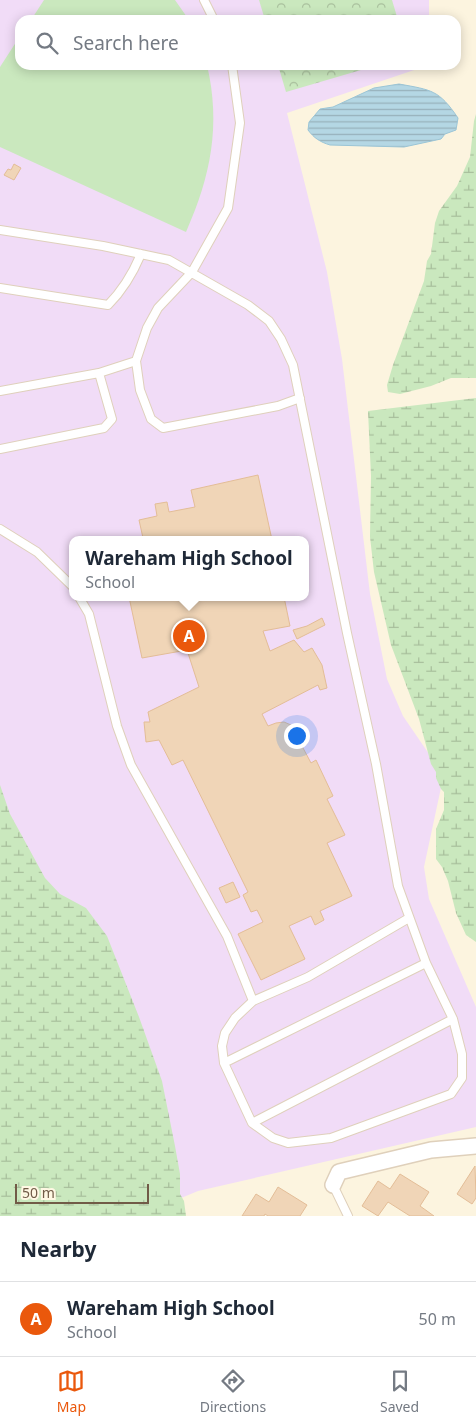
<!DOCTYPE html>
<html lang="en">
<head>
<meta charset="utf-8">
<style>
  body { margin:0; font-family:"Noto Sans",sans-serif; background:#f6f6f7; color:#1f2937 }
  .scale { position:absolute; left:15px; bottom:12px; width:134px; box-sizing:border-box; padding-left:5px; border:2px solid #715b47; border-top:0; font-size:14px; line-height:18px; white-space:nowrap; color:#715b47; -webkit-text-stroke:4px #fff8e4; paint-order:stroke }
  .you { position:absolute; left:296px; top:735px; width:18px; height:18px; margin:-12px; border:4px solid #fff; border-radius:50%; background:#1a73e8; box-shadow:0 0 0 8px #1a73e833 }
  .badge { display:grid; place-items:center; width:32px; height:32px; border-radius:50%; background:#ea580c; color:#fff; font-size:16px; font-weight:700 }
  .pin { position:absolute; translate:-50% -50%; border:2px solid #fff; box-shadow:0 1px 5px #0006 }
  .popup { position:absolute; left:69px; top:536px; width:240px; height:65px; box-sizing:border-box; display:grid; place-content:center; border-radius:10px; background:#fff; filter:drop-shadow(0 1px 4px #0005); font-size:16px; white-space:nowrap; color:#747a83 }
  .popup b { font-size:19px; color:#1f2937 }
  .popup::after { content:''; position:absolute; left:50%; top:100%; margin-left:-10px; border:10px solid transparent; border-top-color:#fff }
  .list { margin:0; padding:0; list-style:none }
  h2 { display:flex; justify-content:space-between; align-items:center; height:65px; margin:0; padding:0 20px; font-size:21px }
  h2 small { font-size:16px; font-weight:400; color:#747a83 }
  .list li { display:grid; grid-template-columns:32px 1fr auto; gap:15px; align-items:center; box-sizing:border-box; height:75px; padding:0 20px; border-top:1px solid #e0e1e3 }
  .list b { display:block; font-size:19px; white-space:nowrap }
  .list p { margin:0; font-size:16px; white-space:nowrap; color:#747a83 }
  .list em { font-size:16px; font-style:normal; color:#747a83 }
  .icon { flex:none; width:28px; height:28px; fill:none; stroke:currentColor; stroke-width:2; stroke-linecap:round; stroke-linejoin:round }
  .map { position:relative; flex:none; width:476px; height:1216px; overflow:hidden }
  .search { position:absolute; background:#fff; box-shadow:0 2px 12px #0003; left:15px; right:15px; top:15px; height:55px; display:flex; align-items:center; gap:12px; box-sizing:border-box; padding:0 18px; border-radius:15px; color:#747a83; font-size:19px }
  .sheet { height:140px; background:#fff }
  nav { display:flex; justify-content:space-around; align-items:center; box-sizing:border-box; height:70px; border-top:1px solid #e0e1e3; background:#fff; font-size:14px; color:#747a83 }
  nav a { display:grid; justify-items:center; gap:2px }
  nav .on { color:#ea580c }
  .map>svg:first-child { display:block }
</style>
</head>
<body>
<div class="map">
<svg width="476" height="1216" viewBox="0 0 476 1216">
  <defs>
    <pattern id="forest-crowns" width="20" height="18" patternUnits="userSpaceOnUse" patternTransform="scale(1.25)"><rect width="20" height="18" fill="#cae8be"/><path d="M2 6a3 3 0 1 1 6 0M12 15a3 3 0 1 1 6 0" fill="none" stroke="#a8bf9c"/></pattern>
    <pattern id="wetland-marsh" width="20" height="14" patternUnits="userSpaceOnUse" patternTransform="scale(1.25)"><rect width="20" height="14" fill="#cae8be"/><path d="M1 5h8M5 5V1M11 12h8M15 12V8" fill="none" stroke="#a8bf9c"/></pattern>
    <pattern id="water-rules" width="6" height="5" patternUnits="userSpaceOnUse" patternTransform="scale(1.25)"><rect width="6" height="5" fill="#b4d7e4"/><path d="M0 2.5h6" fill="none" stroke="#97b1bb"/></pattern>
  </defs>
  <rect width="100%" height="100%" fill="#fcf4df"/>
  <path fill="#f1dcf7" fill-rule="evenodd" d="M0 0H429V20H20V65H429L287 113 327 272 342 359 370 594 387 679 403 716 440 770 442 783 424 867 429 899 476 1007V1127L198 1191 138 1216H0ZM73 540H305V597H73Z"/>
  <path fill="#cae8be" d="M44 0H175L189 20H31Z
    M20 36V65H207C221 125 211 176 186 232L0 147V67Z"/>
  <path fill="url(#forest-crowns)" d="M259 0H392L398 20H265Z
    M278 65H378L286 92Z"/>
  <path fill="url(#wetland-marsh)" d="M476 114V378H451L431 386 400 394 388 392 387 385 393 365 424 281 427 261 431 254 435 223 439 211 457 186 470 157 474 121Z
    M476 398V942L466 935 456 913 448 881 442 867 436 859V829L444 810V792L441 789 436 778V772L431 764 419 719 391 645 374 572 370 537 371 476 368 411Z
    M0 785 10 814 45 878 60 894 86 908 107 936 139 1017 162 1081 175 1146 180 1174V1194L184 1201 186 1216H0Z"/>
  <path fill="url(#water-rules)" stroke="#9bc5d6" d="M399 84C432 90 439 90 458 118L456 130 445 134 441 139 404 147 330 145C320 142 314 138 308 130L309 122 320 109 333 107 374 88Z"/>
  <path fill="#f0d5b7" stroke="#e3bd97" d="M14 164 21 168 14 180 4 175 8 169 11 170Z
    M258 475 272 540H136L143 538 139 520 157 516 155 504 167 502 169 512 195 507 191 490Z
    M129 597H284L290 626 263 631 270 651 294 640 304 652 312 648 322 665 327 688 320 690 318 685 262 714 268 726 276 723 284 722 298 728 305 738 307 744 302 746 311 763 316 760 333 796 327 799 345 835 327 843 352 896 320 911 324 920 315 925 311 916 289 926 305 959 261 980 238 934 263 922 257 910 251 912 243 895 248 892 183 760 172 765 159 740 146 742 144 722H150L148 712 199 687 187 650 142 658Z
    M322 618 325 625 297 639 293 630 307 626Z
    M233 882 240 897 226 903 219 888Z
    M475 1166 476 1198 472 1204 457 1194Z
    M400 1174 429 1192 420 1206 434 1216H410L388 1202 378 1216 362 1206 378 1181 390 1189Z
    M278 1187 307 1205 300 1216H268L265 1214 264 1216H242L256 1194 269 1202Z"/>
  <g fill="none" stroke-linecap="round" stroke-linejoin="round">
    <defs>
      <path id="lane" d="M204 0 214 20
        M232 65 240 123 228 208 192 272 158 308 147 328 136 361 140 390 151 419 163 428 278 406 300 398
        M0 230 103 246 169 260 248 305 269 321 281 339 293 365 347 633 376 764 398 886 426 963 453 1019 462 1054V1078L451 1094 331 1138 288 1143 273 1138 252 1123 224 1063 222 1046 225 1033 235 1018 253 1001 308 977 409 918
        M0 288 108 305C123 290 133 273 141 254
        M0 391 99 373 136 361
        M0 449 104 428 112 419 99 373
        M0 529 37 552 73 587
        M79 597 89 614 117 726 131 765 227 936 253 1001
        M224 1063 426 963
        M252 1123 453 1019
        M333 1185 348 1216"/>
      <path id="street" d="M333 1185 339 1172 431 1150 476 1146"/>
    </defs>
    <use href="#lane" stroke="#dfd0bb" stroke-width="10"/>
    <use href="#street" stroke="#dfd0bb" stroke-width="18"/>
    <use href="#lane" stroke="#fff" stroke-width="8"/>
    <use href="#street" stroke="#fff" stroke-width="15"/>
  </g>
</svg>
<div class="scale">50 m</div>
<div class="you"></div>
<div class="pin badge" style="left:189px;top:636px">A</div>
<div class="popup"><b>Wareham High School</b>School</div>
<div class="search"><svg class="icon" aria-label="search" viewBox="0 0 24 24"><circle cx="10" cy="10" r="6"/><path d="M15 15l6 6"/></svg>Search here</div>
</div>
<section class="sheet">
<h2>Nearby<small></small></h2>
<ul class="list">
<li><span class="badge">A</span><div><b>Wareham High School</b><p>School</p></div><em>50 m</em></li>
</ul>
</section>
<nav>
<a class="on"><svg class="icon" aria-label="map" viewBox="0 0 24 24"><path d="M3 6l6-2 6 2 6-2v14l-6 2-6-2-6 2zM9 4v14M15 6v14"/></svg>Map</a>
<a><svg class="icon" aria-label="directions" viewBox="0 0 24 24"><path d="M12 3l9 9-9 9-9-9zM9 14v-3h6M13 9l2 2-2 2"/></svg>Directions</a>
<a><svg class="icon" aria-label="saved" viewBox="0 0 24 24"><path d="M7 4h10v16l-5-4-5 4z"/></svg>Saved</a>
</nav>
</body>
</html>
